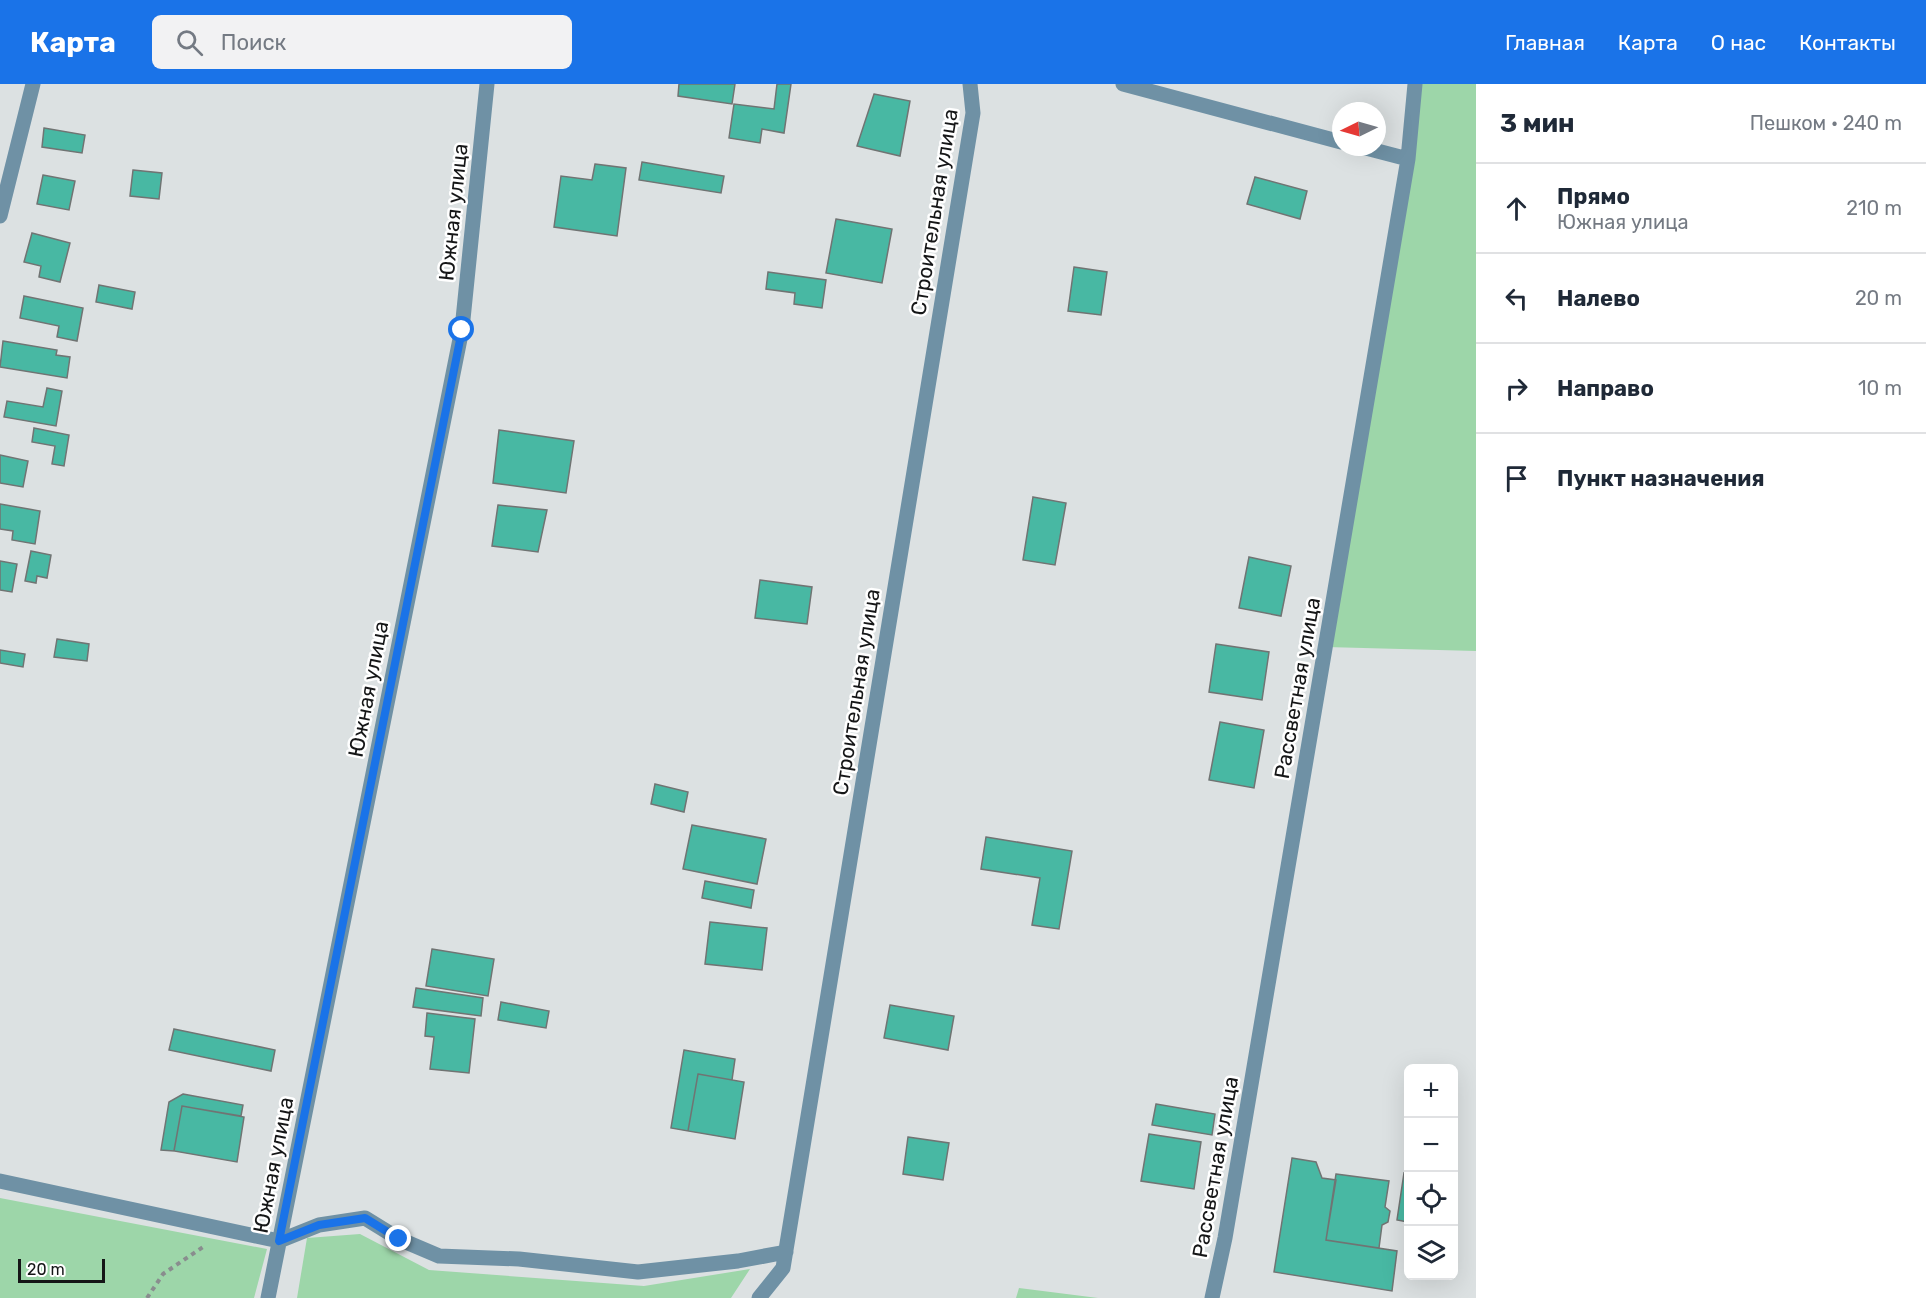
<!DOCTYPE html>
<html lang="ru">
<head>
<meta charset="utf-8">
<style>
  body { margin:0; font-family:Rubik,sans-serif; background:#f2f2f3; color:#1f2937 }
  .controls { position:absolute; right:18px; bottom:18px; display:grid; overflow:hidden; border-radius:9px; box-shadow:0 6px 24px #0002 }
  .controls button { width:54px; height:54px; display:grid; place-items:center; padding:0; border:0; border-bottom:2px solid #e0e1e3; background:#fff; color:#1f2937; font:30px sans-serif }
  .compass { position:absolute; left:1332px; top:18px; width:54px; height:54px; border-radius:50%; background:#fff; box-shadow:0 6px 24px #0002; rotate:265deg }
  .scale { position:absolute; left:18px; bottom:15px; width:87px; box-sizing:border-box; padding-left:6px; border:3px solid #151617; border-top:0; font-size:16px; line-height:21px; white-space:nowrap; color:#151617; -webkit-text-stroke:4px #fff; paint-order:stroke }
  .stop { position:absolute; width:18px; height:18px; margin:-14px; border:4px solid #1a73e8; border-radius:50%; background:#fff }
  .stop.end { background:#1a73e8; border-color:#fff; box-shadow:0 2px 6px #0008 }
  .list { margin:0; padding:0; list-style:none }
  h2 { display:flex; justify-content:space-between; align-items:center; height:78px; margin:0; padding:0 24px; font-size:26px }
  h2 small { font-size:20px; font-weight:400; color:#747a83 }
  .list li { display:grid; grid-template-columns:39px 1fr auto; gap:18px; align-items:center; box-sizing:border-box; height:90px; padding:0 24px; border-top:2px solid #e0e1e3 }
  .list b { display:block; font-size:22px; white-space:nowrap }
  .list p { margin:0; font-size:20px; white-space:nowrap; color:#747a83 }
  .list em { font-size:20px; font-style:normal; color:#747a83 }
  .icon { flex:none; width:33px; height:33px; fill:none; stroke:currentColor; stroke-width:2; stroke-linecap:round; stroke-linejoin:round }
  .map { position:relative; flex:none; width:1476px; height:1214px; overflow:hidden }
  header { display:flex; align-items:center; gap:36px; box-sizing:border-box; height:84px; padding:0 30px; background:#1a73e8; color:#fff }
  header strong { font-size:28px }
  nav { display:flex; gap:33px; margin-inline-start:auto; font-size:21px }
  .search { width:420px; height:54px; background:#f2f2f3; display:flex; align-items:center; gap:15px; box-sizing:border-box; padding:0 21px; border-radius:9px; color:#747a83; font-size:22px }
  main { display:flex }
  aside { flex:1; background:#fff }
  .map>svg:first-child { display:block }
</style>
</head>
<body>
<header>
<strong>Карта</strong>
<div class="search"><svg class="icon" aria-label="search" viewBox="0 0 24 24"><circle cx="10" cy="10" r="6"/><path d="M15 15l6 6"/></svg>Поиск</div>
<nav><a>Главная</a><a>Карта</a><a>О нас</a><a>Контакты</a></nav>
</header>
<main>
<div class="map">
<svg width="1476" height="1214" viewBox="0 0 1476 1214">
  <rect width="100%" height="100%" fill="#dce1e2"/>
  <path fill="#9dd6a9" d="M1415 0H1476V567L1326 563Z
    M0 1114 267 1165 254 1214H0Z
    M360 1150 429 1186 644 1202 750 1185 731 1214H297L307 1154Z
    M1019 1204 1098 1214H1016Z"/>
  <path fill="#48b8a3" stroke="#707473" stroke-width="1.5" d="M679 0H735L732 20 678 12Z
    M777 0H791L784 49 762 45 760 59 729 54 734 20 774 25Z
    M874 10 910 17 900 72 857 62Z
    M44 44 85 51 82 69 42 63Z
    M642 78 724 92 721 109 639 96Z
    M595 80 626 84 617 152 554 143 561 92 592 96Z
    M133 86 162 89 159 115 130 112Z
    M43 91 75 97 69 126 37 120Z
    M1255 93 1307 107 1300 135 1247 120Z
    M836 135 892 145 882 199 826 189Z
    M32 149 70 159 60 198 39 193 41 182 24 178Z
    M1074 183 1107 188 1101 231 1068 227Z
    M768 188 826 196 822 224 794 220 795 209 766 205Z
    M99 201 135 208 132 225 96 218Z
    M24 212 83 224 77 257 57 253 59 242 20 234Z
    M3 257 57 266 56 271 70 273 67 294 0 283Z
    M47 304 62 307 56 342 4 333 7 317 43 323Z
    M34 344 69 351 64 382 52 380 55 362 32 358Z
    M499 346 574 357 566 409 493 399Z
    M0 371 28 377 23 403 0 399Z
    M1033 413 1066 419 1055 481 1023 476Z
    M0 420 40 427 35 460 12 456 13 447 0 445Z
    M498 421 547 426 538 468 492 462Z
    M31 467 51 471 47 494 37 492 36 499 25 497Z
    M1249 473 1291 482 1281 532 1239 524Z
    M0 477 17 480 12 508 0 506Z
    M760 496 812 503 807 540 755 534Z
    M57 555 89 560 87 577 54 573Z
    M1216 560 1269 568 1262 616 1209 608Z
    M0 566 25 570 23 583 0 579Z
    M1220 638 1264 646 1254 704 1209 696Z
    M655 700 688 708 684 728 651 720Z
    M692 741 766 755 757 800 683 785Z
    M986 753 1072 767 1059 845 1032 841 1040 794 981 785Z
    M705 797 754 806 751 824 702 814Z
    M710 838 767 844 762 886 705 880Z
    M432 865 494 875 488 912 426 902Z
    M416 904 483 914 481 932 413 923Z
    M501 918 549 927 546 944 498 936Z
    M890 921 954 932 948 966 884 954Z
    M427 929 475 935 469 989 430 985 434 953 425 952Z
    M174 945 275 966 271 987 169 966Z
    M684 966 735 975 732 996 698 990 688 1047 671 1044Z
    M698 990 744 998 735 1055 688 1047Z
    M183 1010 243 1021 241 1032 182 1022 174 1067 161 1066 169 1018Z
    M1156 1020 1215 1030 1212 1051 1152 1041Z
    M182 1022 244 1033 237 1078 174 1067Z
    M1149 1050 1201 1058 1194 1105 1141 1097Z
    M908 1053 949 1059 943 1096 903 1090Z
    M1292 1074 1316 1078 1322 1094 1336 1096 1326 1156 1397 1167 1392 1207 1274 1188Z
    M1404 1089 1408 1090V1138L1397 1136Z
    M1336 1090 1389 1097 1385 1123 1390 1127 1388 1138 1382 1141 1379 1164 1326 1156Z"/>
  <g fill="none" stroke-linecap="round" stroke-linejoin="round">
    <path stroke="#898d8e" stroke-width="4" stroke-dasharray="4.5 4.5" stroke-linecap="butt" d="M147 1214 163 1190 203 1163"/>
    <path stroke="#6f91a5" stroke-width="15" d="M1123 0 1341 58
      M1362 63 1408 75
      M0 132 33 0
      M0 1097 279 1157 319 1141 365 1134 399 1155 439 1172 519 1175 638 1188 738 1177 786 1168
      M268 1214 462 245 487 0
      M759 1214 783 1184 973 29 970 0
      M1212 1214 1225 1154 1408 75 1415 0"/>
  </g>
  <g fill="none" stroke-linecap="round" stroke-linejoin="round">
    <path stroke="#1a73e8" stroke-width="8" d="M399 1155 365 1134 319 1141 279 1157 462 246"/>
  </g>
  <g text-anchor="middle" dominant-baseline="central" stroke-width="5" stroke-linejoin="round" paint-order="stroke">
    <g font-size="21" fill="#151617" stroke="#fff">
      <text transform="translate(453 128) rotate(-84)">Южная улица</text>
      <text transform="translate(934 128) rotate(-81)">Строительная улица</text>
      <text transform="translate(1297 604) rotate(-80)">Рассветная улица</text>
      <text transform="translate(368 605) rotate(-79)">Южная улица</text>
      <text transform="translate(856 608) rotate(-81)">Строительная улица</text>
      <text transform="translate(273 1081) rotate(-79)">Южная улица</text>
      <text transform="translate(1215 1083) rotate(-80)">Рассветная улица</text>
    </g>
  </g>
</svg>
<div class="controls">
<button>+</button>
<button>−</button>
<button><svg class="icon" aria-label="locate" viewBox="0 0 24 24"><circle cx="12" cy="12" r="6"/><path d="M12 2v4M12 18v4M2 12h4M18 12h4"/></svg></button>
<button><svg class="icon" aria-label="layers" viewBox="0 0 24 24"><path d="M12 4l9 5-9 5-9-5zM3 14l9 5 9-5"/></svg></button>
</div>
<svg class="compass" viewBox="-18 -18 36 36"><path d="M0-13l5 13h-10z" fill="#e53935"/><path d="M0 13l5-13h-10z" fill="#747a83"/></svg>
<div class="scale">20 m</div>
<div class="stop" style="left:462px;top:246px"></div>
<div class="stop end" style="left:399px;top:1155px"></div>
</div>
<aside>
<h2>3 мин<small>Пешком · 240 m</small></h2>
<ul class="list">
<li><svg class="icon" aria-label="ahead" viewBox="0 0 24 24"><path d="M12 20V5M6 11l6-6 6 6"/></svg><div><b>Прямо</b><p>Южная улица</p></div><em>210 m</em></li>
<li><svg class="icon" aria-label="left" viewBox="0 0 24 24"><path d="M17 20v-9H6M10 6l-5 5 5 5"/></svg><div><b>Налево</b></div><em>20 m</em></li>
<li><svg class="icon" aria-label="right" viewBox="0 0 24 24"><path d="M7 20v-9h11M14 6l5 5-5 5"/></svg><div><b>Направо</b></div><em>10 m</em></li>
<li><svg class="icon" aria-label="arrive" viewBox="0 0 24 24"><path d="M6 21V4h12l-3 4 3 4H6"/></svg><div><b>Пункт назначения</b></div></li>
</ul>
</aside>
</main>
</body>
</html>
